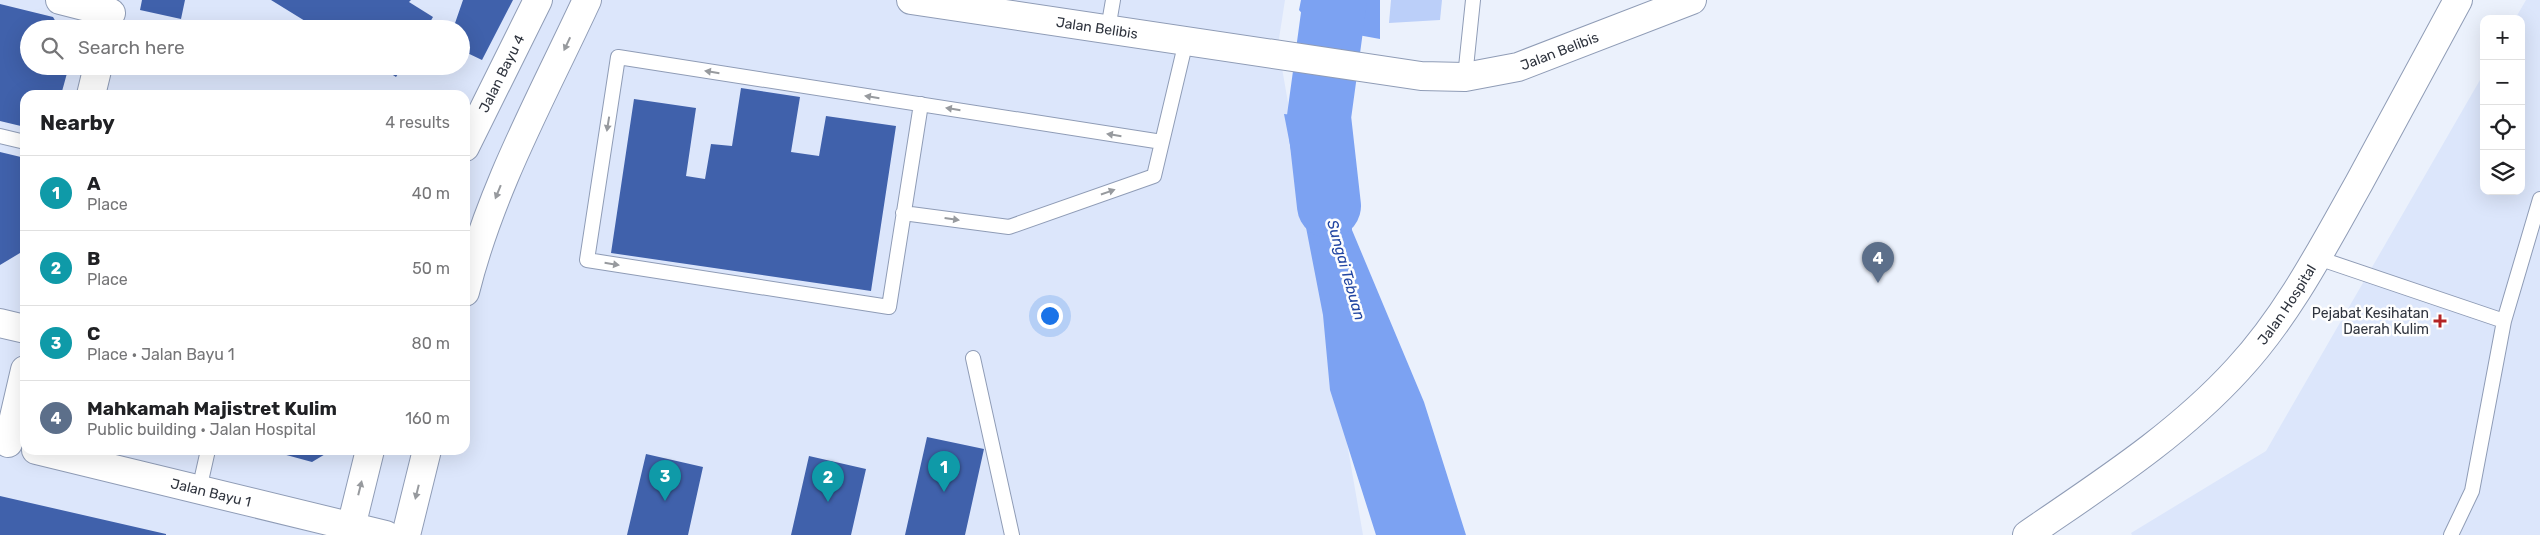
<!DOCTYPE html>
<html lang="en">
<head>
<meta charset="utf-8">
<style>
  body { margin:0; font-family:Rubik,sans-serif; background:#f2f2f2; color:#202124 }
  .controls { position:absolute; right:15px; top:15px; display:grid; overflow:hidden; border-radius:10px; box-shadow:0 5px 20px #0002 }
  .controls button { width:45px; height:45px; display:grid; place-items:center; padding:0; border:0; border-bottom:1px solid #e0e0e0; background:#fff; color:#202124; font:25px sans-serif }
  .you { position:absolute; left:1049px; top:315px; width:18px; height:18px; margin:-12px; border:4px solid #fff; border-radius:50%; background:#1a73e8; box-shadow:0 0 0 8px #1a73e833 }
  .badge { display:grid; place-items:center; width:32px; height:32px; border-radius:50%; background:#d93025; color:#fff; font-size:16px; font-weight:700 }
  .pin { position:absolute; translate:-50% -41px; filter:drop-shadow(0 1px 2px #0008) }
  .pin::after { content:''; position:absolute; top:26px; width:18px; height:15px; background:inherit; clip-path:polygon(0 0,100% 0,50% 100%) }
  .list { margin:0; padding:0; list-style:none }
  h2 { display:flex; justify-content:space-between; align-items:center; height:65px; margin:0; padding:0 20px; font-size:21px }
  h2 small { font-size:16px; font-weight:400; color:#757577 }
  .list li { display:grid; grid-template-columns:32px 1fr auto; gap:15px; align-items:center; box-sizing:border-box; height:75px; padding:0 20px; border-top:1px solid #e0e0e0 }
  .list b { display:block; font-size:19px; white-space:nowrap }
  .list p { margin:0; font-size:16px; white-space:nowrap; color:#757577 }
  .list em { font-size:16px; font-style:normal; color:#757577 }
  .icon { flex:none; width:28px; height:28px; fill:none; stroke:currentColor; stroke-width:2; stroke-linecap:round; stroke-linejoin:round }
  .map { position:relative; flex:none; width:2540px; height:535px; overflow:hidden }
  .search { position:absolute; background:#fff; box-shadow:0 5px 20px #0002; left:20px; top:20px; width:450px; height:55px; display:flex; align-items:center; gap:12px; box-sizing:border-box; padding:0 18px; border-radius:28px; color:#757577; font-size:19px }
  .panel { position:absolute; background:#fff; box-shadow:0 5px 20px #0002; left:20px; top:90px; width:450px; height:365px; border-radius:15px }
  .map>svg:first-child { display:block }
</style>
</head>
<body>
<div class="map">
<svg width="2540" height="535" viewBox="0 0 2540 535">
  <rect width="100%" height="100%" fill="#ebf1fc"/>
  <path fill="#dce6fb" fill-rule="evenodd" d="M0 0H1285L1278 45 1363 535H0ZM29 29H461V66H29ZM25 95H465V450H25Z
    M2526 0H2540V535H2132L2131 533 2266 451 2484 73V191H2521V19H2515Z"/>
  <path fill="#bbcff9" d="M1391 0H1442L1440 20 1389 23Z"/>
  <path fill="#7ca2f2" d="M1301 0H1380V39L1314 27 1299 10Z
    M1284 114 1348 120 1352 230 1424 402 1466 535H1376L1330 390 1323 315Z"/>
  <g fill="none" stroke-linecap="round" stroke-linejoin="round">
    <path stroke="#7ca2f2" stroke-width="64" d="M1329 206 1319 117 1335 0"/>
  </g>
  <path fill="#4061ab" d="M142 0H185L181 19 140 10Z
    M271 0H411L409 2 433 17 426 29H318Z
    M463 0H513L482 60 461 50V29H453Z
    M0 4 53 17 60 29H29V66H69L61 95H25V127L0 121Z
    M379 66H403L396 77Z
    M741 88 800 97 791 152 819 156 826 116 896 126 871 291 611 253 634 99 696 108 686 176 705 179 711 144 732 146Z
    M0 152 25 158V250L0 265Z
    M927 437 984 449 965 535H905Z
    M268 450H332L312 462Z
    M646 454 703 467 688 535H627Z
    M809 456 866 469 851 535H791Z
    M0 496 166 534V535H0Z"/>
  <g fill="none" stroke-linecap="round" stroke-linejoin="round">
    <defs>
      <path id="service" d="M1108 29 1113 0
        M1465 77 1473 0
        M921 104 889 307 587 260 618 57 1162 142
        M0 136 25 142
        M903 213 1009 227 1154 176 1186 41
        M2318 258 2504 321
        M973 358 1012 535
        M199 490 208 450
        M2451 535 2472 491 2504 321 2540 199"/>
      <g id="minor">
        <path d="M60 0 111 13"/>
        <path id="s1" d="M911 0 1421 76 1465 77 1518 67 1692 0"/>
        <path d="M91 95 98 66"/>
        <path id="s2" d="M465 147 538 0"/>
        <path d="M465 292C490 190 543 95 587 0"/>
        <path d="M0 323 25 329"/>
        <path d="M8 443 25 370"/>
        <path id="s3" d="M36 450 386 535"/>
        <path d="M351 527 370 450"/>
        <path d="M406 535 427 450"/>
      </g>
      <g id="secondary">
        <path id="s4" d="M2027 535C2101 484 2177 436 2238 369 2288 315 2323 247 2359 183 2392 122 2425 61 2458 0"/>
      </g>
    </defs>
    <use href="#service" stroke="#8f9cb6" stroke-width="16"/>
    <use href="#minor" stroke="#8f9cb6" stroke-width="30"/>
    <use href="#secondary" stroke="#8f9cb6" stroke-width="30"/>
    <use href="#service" stroke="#fff" stroke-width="14"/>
    <use href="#minor" stroke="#fff" stroke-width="28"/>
    <use href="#secondary" stroke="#fff" stroke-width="28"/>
  </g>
  <defs><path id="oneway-solid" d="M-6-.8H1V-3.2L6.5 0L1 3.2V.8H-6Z" transform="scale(1.25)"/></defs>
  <g fill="#979a9e">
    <use href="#oneway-solid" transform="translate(567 44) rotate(115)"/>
    <use href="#oneway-solid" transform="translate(712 72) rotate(-171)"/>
    <use href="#oneway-solid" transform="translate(872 97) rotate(-171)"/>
    <use href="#oneway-solid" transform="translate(953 109) rotate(-171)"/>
    <use href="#oneway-solid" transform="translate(608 124) rotate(99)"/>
    <use href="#oneway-solid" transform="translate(1114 135) rotate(-171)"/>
    <use href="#oneway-solid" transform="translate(498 192) rotate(112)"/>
    <use href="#oneway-solid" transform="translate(1108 192) rotate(-19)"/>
    <use href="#oneway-solid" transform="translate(952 219) rotate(8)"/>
    <use href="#oneway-solid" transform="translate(612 264) rotate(9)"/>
    <use href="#oneway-solid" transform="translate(360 488) rotate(-76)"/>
    <use href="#oneway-solid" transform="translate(417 492) rotate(104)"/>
  </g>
  <path fill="#b42424" stroke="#fefefe" stroke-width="2" d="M2437.5 313.5h5v5h5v5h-5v5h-5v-5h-5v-5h5z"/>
  <g text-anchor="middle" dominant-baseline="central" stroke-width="5" stroke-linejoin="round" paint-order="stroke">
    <g font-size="14" fill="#2f343e" stroke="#fefefe">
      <text stroke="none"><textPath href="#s1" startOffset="188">Jalan Belibis</textPath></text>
      <text stroke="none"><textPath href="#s1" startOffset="658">Jalan Belibis</textPath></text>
      <text stroke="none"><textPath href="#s2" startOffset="82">Jalan Bayu 4</textPath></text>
      <text stroke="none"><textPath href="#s4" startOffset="350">Jalan Hospital</textPath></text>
      <text stroke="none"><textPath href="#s3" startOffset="180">Jalan Bayu 1</textPath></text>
    </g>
    <g font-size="14" fill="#2f343e" stroke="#fefefe" text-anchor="end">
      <text x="2429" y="313">Pejabat Kesihatan<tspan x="2429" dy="16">Daerah Kulim</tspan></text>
    </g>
    <g font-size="15" font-style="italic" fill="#2246a2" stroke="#fefefe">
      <text transform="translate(1346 270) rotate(74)">Sungai Tebuan</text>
    </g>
  </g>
</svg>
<div class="controls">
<button>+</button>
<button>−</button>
<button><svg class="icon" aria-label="locate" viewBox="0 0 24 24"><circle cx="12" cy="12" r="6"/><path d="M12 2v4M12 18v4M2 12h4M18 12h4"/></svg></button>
<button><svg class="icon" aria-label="layers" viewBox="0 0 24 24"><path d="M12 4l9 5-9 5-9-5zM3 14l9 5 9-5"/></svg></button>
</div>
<div class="you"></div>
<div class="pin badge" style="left:944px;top:492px;background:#0f9aa8">1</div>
<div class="pin badge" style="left:828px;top:502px;background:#0f9aa8">2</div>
<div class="pin badge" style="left:665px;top:501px;background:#0f9aa8">3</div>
<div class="pin badge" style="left:1878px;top:283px;background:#5c6f8a">4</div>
<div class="search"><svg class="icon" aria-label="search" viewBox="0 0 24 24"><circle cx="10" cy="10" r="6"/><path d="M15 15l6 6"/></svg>Search here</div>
<section class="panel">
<h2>Nearby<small>4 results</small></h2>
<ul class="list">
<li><span class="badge" style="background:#0f9aa8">1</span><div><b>A</b><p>Place</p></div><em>40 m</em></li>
<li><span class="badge" style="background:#0f9aa8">2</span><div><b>B</b><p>Place</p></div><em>50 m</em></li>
<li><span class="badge" style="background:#0f9aa8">3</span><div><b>C</b><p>Place · Jalan Bayu 1</p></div><em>80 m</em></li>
<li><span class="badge" style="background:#5c6f8a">4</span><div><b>Mahkamah Majistret Kulim</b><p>Public building · Jalan Hospital</p></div><em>160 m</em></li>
</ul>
</section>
</div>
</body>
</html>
